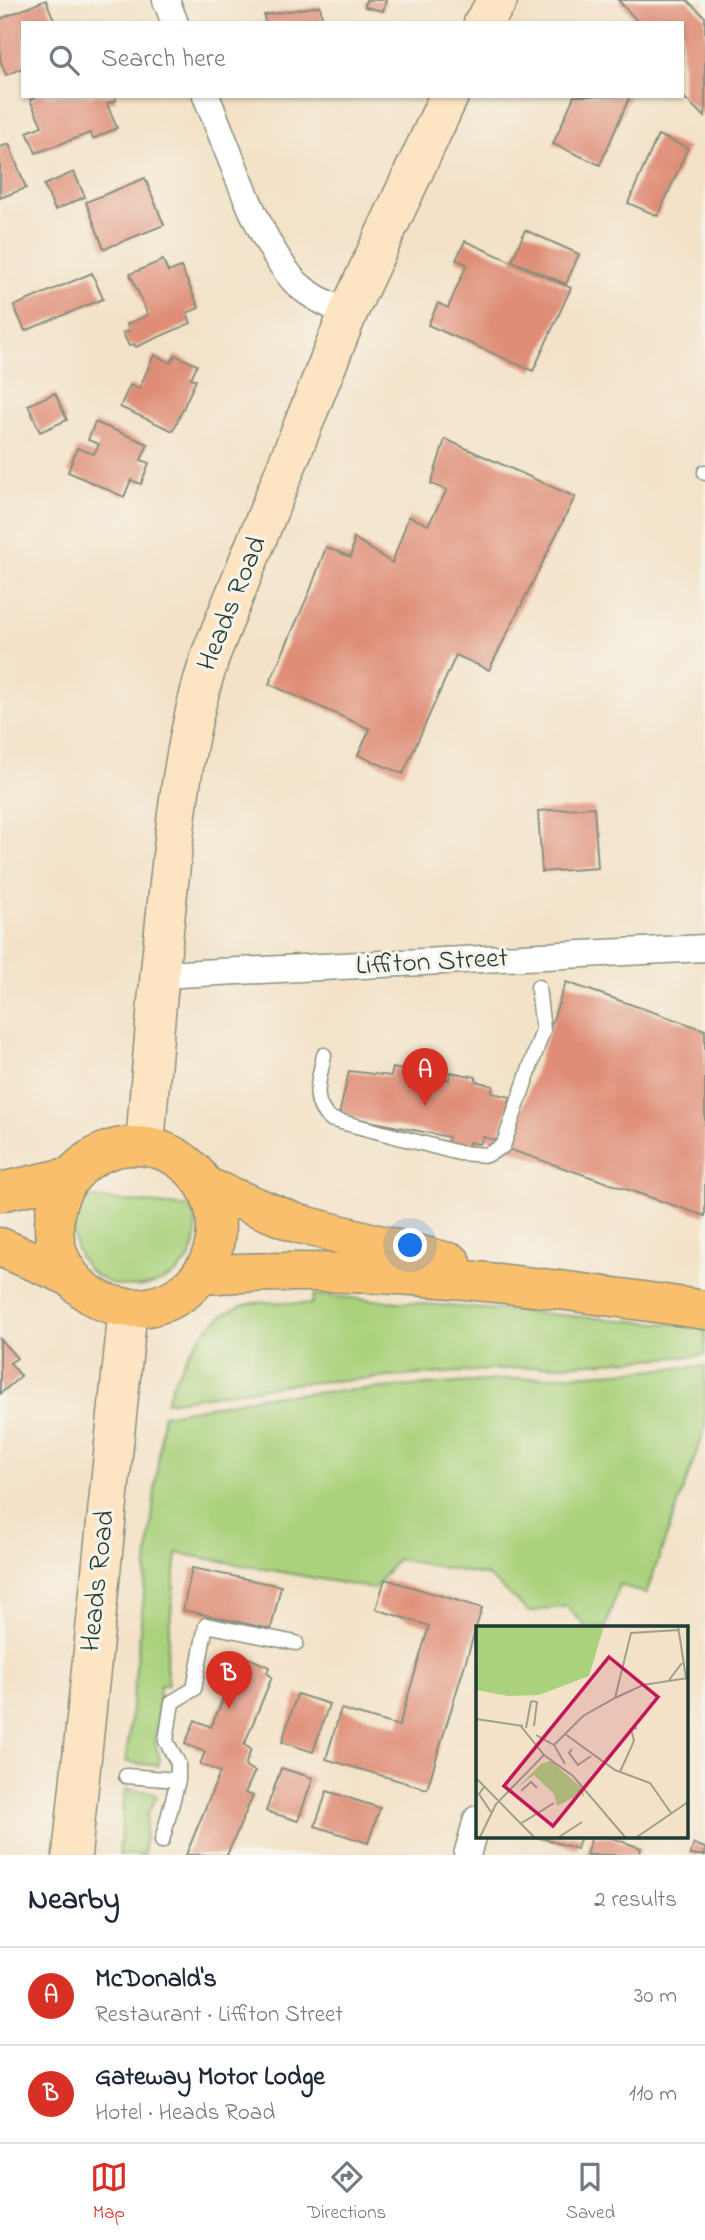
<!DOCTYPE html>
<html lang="en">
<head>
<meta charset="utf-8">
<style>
  body { margin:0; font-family:"Indie Flower",sans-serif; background:#f6f6f7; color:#1f2937 }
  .you { position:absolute; left:411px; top:1246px; width:24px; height:24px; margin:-18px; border:5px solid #fff; border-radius:50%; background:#1a73e8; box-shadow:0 0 0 10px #1a73e833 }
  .badge { display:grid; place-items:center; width:46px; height:46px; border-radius:50%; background:#d93025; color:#fff; font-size:23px; font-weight:700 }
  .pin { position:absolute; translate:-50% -58px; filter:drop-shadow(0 2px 4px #0008) }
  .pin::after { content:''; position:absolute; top:37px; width:24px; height:21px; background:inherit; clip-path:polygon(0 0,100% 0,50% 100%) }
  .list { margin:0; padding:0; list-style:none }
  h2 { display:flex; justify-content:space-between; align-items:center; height:91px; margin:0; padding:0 28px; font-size:30px }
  h2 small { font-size:23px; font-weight:400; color:#747a83 }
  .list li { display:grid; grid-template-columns:46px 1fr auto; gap:21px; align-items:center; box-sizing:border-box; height:98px; padding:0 28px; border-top:2px solid #e0e1e3 }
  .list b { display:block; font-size:26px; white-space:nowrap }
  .list p { margin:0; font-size:23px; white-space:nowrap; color:#747a83 }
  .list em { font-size:23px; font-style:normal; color:#747a83 }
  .icon { flex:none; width:38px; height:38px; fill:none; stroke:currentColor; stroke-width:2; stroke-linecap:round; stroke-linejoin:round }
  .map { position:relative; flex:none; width:705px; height:1855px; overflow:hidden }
  .search { position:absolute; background:#fff; box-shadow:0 2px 5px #0004; left:21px; right:21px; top:21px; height:77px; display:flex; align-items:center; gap:18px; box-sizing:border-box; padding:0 24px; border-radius:0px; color:#747a83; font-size:26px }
  .sheet { height:287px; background:#fff }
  nav { display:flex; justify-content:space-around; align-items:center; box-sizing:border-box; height:98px; border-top:2px solid #e0e1e3; background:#fff; font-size:19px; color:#747a83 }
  nav a { display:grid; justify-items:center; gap:4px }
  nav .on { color:#d93025 }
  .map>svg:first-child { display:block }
</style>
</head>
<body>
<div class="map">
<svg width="705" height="1855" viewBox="0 0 705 1855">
  <rect width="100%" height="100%" fill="#f7f3e8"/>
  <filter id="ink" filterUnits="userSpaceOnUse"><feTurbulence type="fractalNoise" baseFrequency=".0143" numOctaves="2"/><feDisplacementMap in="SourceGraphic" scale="14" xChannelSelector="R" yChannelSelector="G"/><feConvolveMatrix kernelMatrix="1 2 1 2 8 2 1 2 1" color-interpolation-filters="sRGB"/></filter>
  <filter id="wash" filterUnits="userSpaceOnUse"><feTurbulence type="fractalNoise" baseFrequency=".00686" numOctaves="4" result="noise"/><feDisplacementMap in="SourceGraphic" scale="28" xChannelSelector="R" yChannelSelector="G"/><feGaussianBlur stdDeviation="1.57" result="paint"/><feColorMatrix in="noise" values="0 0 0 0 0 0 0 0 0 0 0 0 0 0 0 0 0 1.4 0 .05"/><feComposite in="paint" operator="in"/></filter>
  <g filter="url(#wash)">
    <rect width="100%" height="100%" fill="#f3e2c8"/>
    <path fill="#aad27d" stroke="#648858" stroke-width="2" d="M80 1197 191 1207C228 1310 38 1320 80 1197Z
      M314 1295 705 1327V1355L289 1384 166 1402C178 1366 203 1320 241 1306 263 1299 290 1304 312 1304Z
      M705 1366V1429L646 1594 619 1584 606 1627H586L566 1606 529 1612 488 1576 397 1559 374 1589 177 1553 166 1663 168 1685H160L155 1743 160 1759 158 1766 126 1762 163 1415 266 1396Z
      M125 1789 152 1792 157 1797 147 1814 144 1855H119Z"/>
    <g id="blocks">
      <path fill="#df8d76" d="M46 0 55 23H23V68L6 75 0 59V19Z
        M366 0H386L383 11 365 7Z
        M618 0H687L705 17V117L682 96V23H639Z
        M320 6 323 23H265L264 15Z
        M38 96H115L116 100 107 104 117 128 93 139 90 133 36 153 27 132 42 126 30 100Z
        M574 96H630L600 165 553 144Z
        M658 135 688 148 658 216 628 203Z
        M9 144 26 188 0 198V147Z
        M74 172 85 197 55 210 44 185Z
        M145 178 164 225 104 249 86 202Z
        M525 230 579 254 566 284 512 261Z
        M465 241 571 288 533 371 428 325 438 303 448 308 467 264 456 260Z
        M163 260 168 272 181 267 199 308 187 313 191 323 136 347 134 344 129 346 123 333 129 331 127 324 148 315 130 274Z
        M92 273 103 299 25 331 14 306Z
        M154 355 171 363 175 355 197 365 191 378 196 380 173 431 120 407 130 385 139 389Z
        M55 393 67 420 40 432 28 405Z
        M95 422 148 444 141 460 149 463 141 484 131 480 124 497 68 472 77 448 94 454 99 444 88 440Z
        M445 439 575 497 489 670 456 655 403 774 358 755 370 729 269 684 310 591 326 547 351 557 354 538 392 563 409 516 428 525 447 490 431 484Z
        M594 807 598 868 542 872 538 811Z
        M566 982 705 1030V1216L508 1149Z
        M393 1068 449 1080 450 1072 476 1077V1081L493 1086 492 1093 511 1097 498 1141 483 1137 480 1144 469 1142 467 1151 447 1147 449 1137 339 1115 349 1071 391 1076Z
        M0 1339 17 1358 10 1363 21 1376 0 1394Z
        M192 1568 281 1586 271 1629 183 1610Z
        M385 1579 482 1608 427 1789 326 1759 341 1709 399 1726 429 1626 376 1609Z
        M242 1655 269 1667 267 1673 272 1677 244 1745 251 1749 245 1766 255 1771 245 1793 253 1796 227 1855H186L220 1772 200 1764 205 1752 185 1744 195 1720 211 1727Z
        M297 1694 329 1704 313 1752 282 1742Z
        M281 1768 313 1778 298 1821 266 1811Z
        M327 1791 380 1808 368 1843 315 1826Z
        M535 1836H581L577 1849Z
        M592 1836H606L641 1848 639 1855H586Z
        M694 1844 705 1848V1855H690Z"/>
    </g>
  </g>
  <g filter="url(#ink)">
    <use href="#blocks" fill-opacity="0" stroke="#89907e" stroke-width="2"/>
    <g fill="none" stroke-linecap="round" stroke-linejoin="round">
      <defs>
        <path id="service" d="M705 472V473
          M324 1055C320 1078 309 1101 330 1119L459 1153 487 1155 503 1146 543 1030 538 987
          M126 1776 178 1780 162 1841
          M178 1780V1763L166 1741 172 1702 194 1689 206 1625 296 1643"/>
        <path id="minor" d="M166 0 175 23
          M206 96C230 152 253 229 290 276 304 294 327 304 348 313
          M159 975 705 948
          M467 1855 477 1819"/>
        <path id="secondary" d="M483 23 498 0
          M145 1146C152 1055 160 965 170 874 178 799 187 726 211 654L348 313 449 96
          M72 1855 128 1308"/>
        <path id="trunk" d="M54 1227a81 81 0 1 1 162 0a81 81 0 1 1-162 0Z
          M205 1186 296 1223 452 1263
          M0 1192 72 1176
          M0 1247 71 1277
          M201 1275C370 1264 538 1285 705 1310"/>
      </defs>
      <use href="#service" stroke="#89907e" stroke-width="17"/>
      <use href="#minor" stroke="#89907e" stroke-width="29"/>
      <use href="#secondary" stroke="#89907e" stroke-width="41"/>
      <use href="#trunk" stroke="#89907e" stroke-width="41"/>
      <use href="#service" stroke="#fff" stroke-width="14"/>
      <use href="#minor" stroke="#fff" stroke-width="26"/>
      <use href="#secondary" stroke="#fde5c4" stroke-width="38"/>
      <use href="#trunk" stroke="#f9bf6c" stroke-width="38"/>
    </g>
  </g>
  <g text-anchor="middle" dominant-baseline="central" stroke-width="6" stroke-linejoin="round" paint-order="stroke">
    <g font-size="28" fill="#1f3d34" stroke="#f7f3e8">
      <text transform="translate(233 604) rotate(-68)">Heads Road</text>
      <text transform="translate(432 963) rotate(-3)">Liffiton Street</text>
      <text transform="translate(99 1581) rotate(-84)">Heads Road</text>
    </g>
  </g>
  <g transform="translate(476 1626)">
    <rect width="212" height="212" fill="#f3e2c8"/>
    <path d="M0 0H128L113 50 63 69 32 70 0 64ZM75 135 107 163 108 171 104 168 81 180 78 168 58 149 42 161 65 138Z" fill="#aad27d"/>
    <path fill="none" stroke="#9ea08d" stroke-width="2" d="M202 0 210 52M193 54 206 37M139 72 155 7 203 4M55 75 61 76 58 100M0 93 47 100M44 99 68 129 97 150 149 211M50 102 55 75M89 108 139 144 174 157 195 187M60 109 78 119 89 138M78 119 107 90 139 72 167 59 212 52M96 123 93 127 102 139 115 130M144 146 158 115 155 103 161 102M0 152 58 211M8 161 3 168 15 186M45 165 55 156 61 162M44 198 78 177M4 211 20 178 68 129M83 211 106 196M161 211 212 176"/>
    <path fill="#c2185b" fill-opacity="0.15" stroke="#c2185b" stroke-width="3.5" d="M133 31 182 71 77 200 28 160Z"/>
    <rect width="212" height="212" fill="none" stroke="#1f3d34" stroke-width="3.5"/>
  </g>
</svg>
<div class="you"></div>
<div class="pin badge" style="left:425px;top:1106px">A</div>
<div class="pin badge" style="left:229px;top:1709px">B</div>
<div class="search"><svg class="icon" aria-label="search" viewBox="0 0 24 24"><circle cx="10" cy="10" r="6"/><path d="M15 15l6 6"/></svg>Search here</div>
</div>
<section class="sheet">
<h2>Nearby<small>2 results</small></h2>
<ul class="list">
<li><span class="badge">A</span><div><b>McDonald's</b><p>Restaurant · Liffiton Street</p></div><em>30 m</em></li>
<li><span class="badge">B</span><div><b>Gateway Motor Lodge</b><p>Hotel · Heads Road</p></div><em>110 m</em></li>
</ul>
</section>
<nav>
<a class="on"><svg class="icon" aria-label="map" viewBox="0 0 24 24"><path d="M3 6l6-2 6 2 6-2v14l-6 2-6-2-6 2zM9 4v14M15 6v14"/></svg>Map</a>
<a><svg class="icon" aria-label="directions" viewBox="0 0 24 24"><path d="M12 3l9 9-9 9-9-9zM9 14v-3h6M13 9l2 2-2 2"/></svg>Directions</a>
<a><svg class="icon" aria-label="saved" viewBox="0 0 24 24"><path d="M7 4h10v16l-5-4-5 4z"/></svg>Saved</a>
</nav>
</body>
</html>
